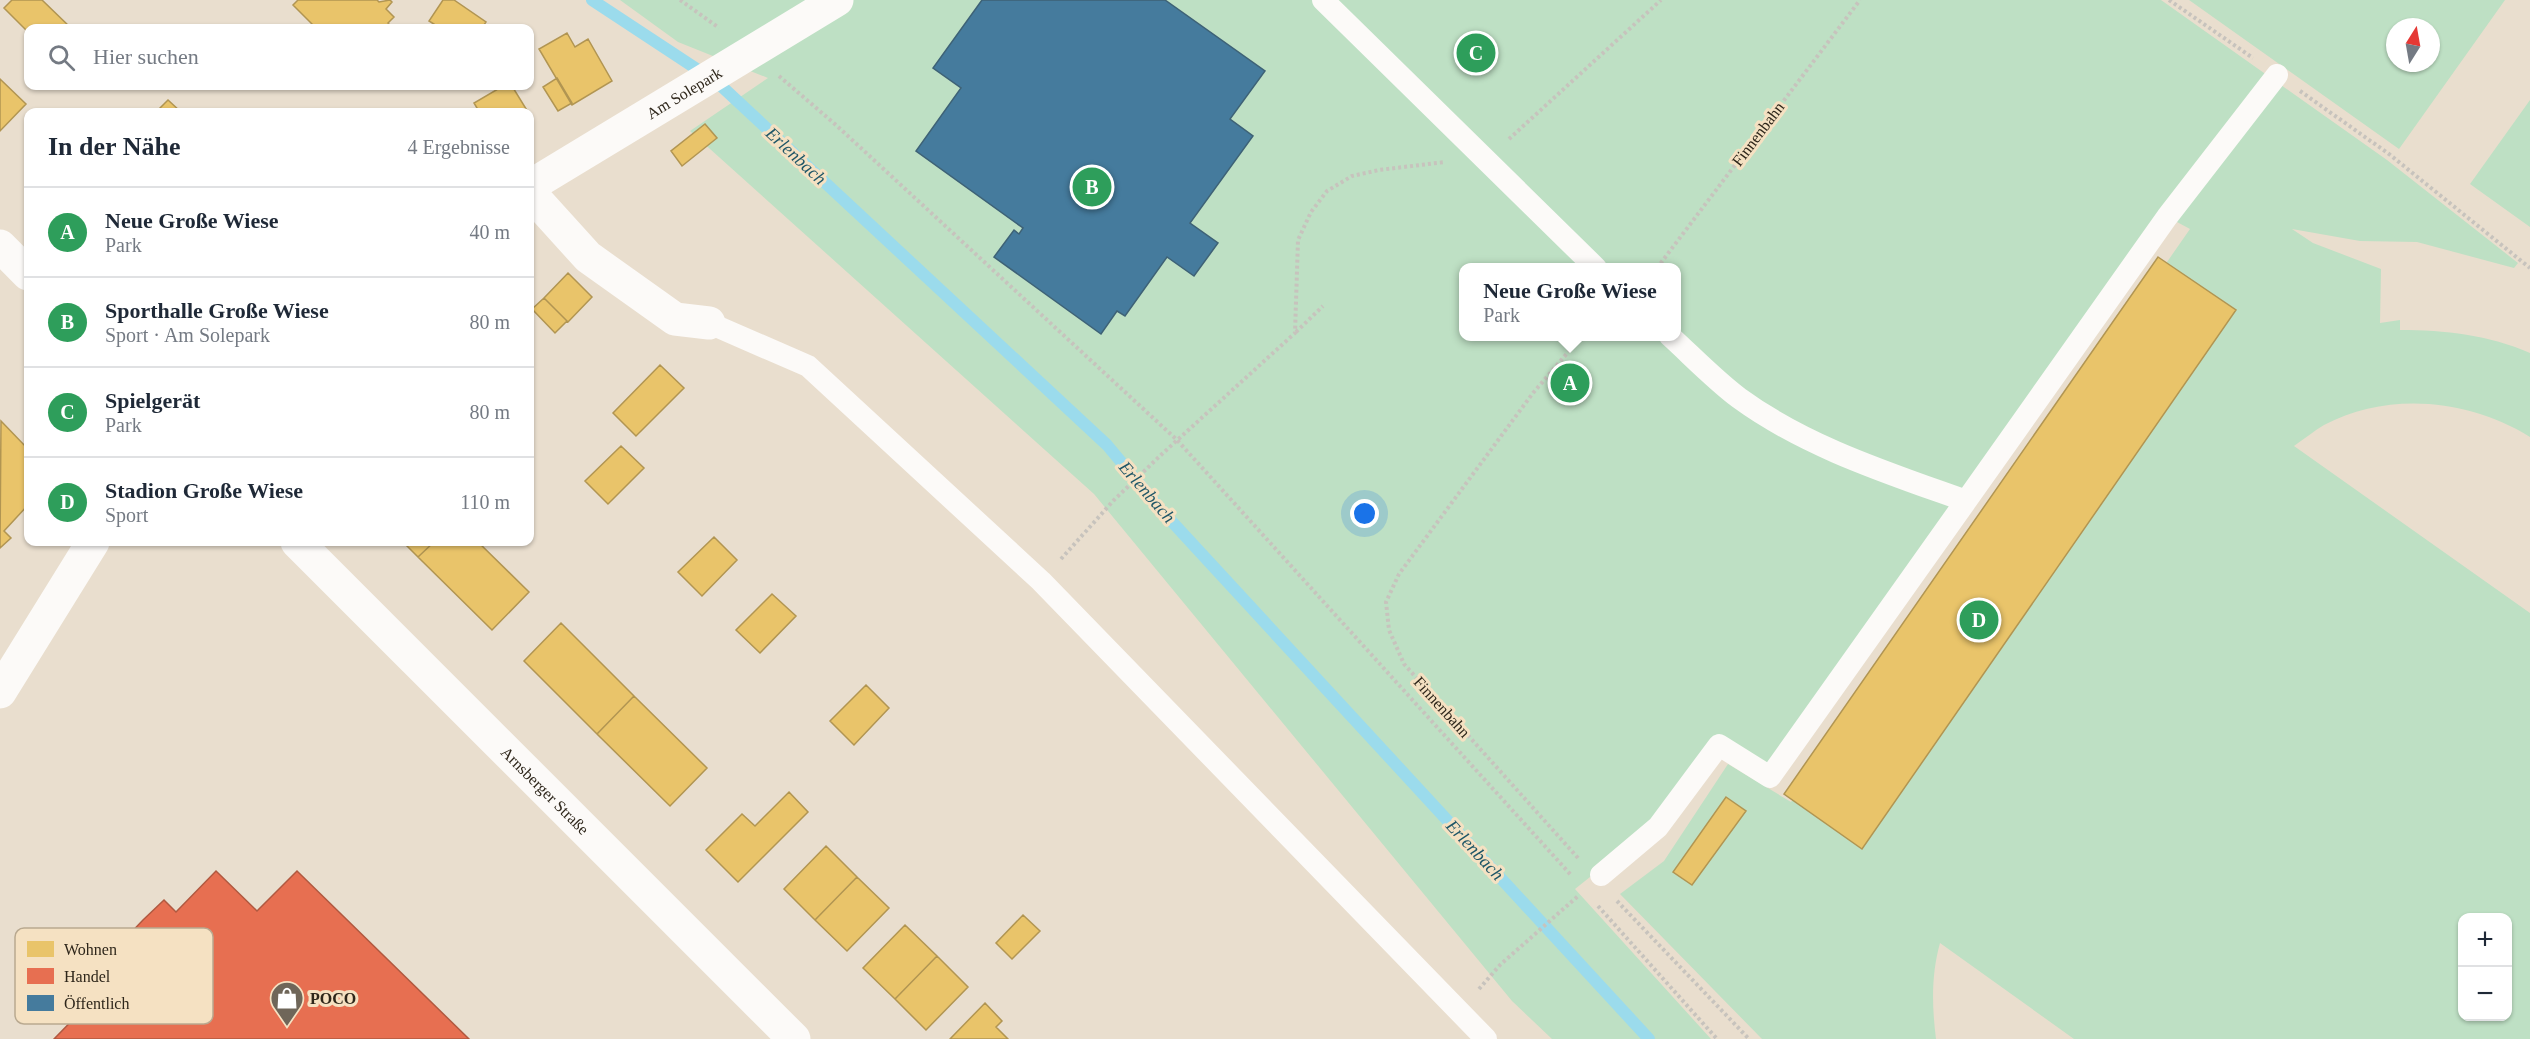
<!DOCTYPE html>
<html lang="de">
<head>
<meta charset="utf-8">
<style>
  body { margin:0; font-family:Georgia,serif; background:#f2f2f3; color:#1f2937 }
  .controls { position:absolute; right:18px; bottom:18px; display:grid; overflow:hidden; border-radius:12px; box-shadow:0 2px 4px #0004 }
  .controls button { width:54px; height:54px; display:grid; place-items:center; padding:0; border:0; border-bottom:2px solid #e0e1e3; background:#fff; color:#1f2937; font:30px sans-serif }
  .compass { position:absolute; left:2386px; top:18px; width:54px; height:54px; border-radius:50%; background:#fff; box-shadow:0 2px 4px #0004; rotate:11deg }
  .you { position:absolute; left:1365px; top:514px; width:21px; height:21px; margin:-15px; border:4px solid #fff; border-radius:50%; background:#1a73e8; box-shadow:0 0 0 9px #1a73e833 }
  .badge { display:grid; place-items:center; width:39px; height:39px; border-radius:50%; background:#0f766e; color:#fff; font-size:20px; font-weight:700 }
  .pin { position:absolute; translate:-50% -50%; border:3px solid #fff; box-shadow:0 2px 6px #0006 }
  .popup { position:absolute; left:1459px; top:263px; width:222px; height:78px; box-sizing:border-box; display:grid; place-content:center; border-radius:12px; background:#fff; filter:drop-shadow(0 2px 4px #0005); font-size:20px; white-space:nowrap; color:#747a83 }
  .popup b { font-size:22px; color:#1f2937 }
  .popup::after { content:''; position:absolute; left:50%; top:100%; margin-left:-12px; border:12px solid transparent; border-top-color:#fff }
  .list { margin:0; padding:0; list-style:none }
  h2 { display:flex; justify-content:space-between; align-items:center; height:78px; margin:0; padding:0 24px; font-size:26px }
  h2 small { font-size:20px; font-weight:400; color:#747a83 }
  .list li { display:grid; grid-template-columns:39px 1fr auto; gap:18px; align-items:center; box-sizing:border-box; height:90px; padding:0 24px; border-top:2px solid #e0e1e3 }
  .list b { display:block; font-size:22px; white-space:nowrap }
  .list p { margin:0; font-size:20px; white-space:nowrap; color:#747a83 }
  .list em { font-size:20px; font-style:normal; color:#747a83 }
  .icon { flex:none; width:33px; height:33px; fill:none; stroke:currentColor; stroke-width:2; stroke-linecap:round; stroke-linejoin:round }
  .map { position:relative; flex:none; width:2530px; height:1039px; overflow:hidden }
  .search { position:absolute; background:#fff; box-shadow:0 2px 4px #0004; left:24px; top:24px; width:510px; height:66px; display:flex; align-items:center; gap:15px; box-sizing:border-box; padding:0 21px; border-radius:12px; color:#747a83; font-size:22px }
  .panel { position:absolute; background:#fff; box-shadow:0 2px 4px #0004; left:24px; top:108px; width:510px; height:438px; border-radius:12px }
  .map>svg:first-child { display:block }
</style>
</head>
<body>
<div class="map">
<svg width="2530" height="1039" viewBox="0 0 2530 1039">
  <rect width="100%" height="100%" fill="#e9dece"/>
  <path fill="#bee0c4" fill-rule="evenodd" d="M620 0H2161L2387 160 2518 263 2514 268 2417 242 2360 241 2292 229 2313 243 2381 269 2380 323 2400 320V330C2445 330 2489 335 2530 353V437C2470 399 2388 391 2324 425 2314 431 2304 439 2294 446L2530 613V1039H2074L1940 943C1931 975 1932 1007 1936 1039H1762L1620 894 1664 861 1728 764 1791 802 2190 229 2164 215 1769 770 1718 738 1655 825 1575 889 1711 1039H1552L1512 1001 1094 494 690 131 768 78 678 42ZM1464 268H1676V336H1464ZM2462 918H2508V1016H2462Z
    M2189 0H2505L2399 149ZM2395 27H2431V63H2395Z
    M2530 100V227L2470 184Z"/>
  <path fill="#e9c46a" stroke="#b19552" stroke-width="1.5" d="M12 0H42L71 28H28V32L4 8Z
    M298 0H377L379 2 390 0 392 2 386 9 394 17 388 23 393 28H316L293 5Z
    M443 0H454L486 22 482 28H440L429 21Z
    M567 33 575 47 588 39 612 81 572 105 539 49Z
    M557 78 572 103 558 111 543 87Z
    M0 79 26 104 0 131Z
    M503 86H512L528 112H469L477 108 474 103Z
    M168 100 181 112H156Z
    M705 124 717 138 682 166 671 151Z
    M2158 257 2236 310 1862 849 1784 794Z
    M568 273 592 297 568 322 544 298Z
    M544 298 567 321 555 333 532 309Z
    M660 365 684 388 636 436 613 413Z
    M1 421 28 449V505L4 531 11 538 0 548Z
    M621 446 644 468 608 504 585 481Z
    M714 537 737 560 702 596 678 572Z
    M403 542H434L418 557Z
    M434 542H478L529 592 492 630 418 557Z
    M772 594 796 616 760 653 736 630Z
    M561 623 634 696 597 734 524 661Z
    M866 685 889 708 854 745 830 721Z
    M634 696 707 768 670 806 597 734Z
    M789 792 808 812 738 882 706 850 742 814 755 826Z
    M1726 797 1746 811 1692 885 1673 872Z
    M826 846 857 877 815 920 784 889Z
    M857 877 889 908 847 951 815 920Z
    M1023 915 1040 931 1012 959 996 943Z
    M905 925 937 956 895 999 863 968Z
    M937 956 968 987 926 1030 895 999Z
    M985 1003 1002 1021 996 1027 1008 1039H950Z"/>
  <path fill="#e76f51" stroke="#b05940" stroke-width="1.5" d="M216 871 257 911 297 871 469 1039H54L137 954 123 941 143 920 164 900 176 912Z"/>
  <path fill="#457b9d" stroke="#3e6276" stroke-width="1.5" d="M982 0H1165L1265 71 1230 119 1253 136 1190 223 1218 243 1194 276 1167 257 1125 316 1117 311 1101 334 994 257 1014 230 1019 234 1023 228 916 151 961 88 933 68Z"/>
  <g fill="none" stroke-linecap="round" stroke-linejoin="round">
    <path stroke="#9bdbec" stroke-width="12" d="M592 0 718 83 1107 445 1163 512 1649 1039"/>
    <path stroke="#c7c3bd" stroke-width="4" stroke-dasharray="3 3" stroke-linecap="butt" d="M680 0 719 28
      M2169 0 2253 58
      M779 76 836 125 1177 440 1571 875
      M2300 91 2389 154 2530 268
      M1509 139 1661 0
      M1657 268 1860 0
      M1296 332 1323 306
      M1061 559 1114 500 1162 454 1295 333 1298 240 1311 212 1327 191 1352 176 1379 170 1445 162
      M1578 858 1404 664 1389 630 1386 602 1399 574 1533 393 1582 336
      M1617 901 1749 1039
      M1598 906 1717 1039
      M1479 989 1500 965 1578 896"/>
    <path stroke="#fcfaf8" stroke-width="22" d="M1323 0 1596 268
      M709 323 808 366 1041 581 1486 1039
      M1670 336C1693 357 1715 380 1739 398 1806 447 1888 473 1966 501L2167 217 2277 75
      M1601 875 1658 827 1719 745 1770 777 1966 501"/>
    <g stroke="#fcfaf8" stroke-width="33">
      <path id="s1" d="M530 186 837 0"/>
      <path d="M530 193 588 257 675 319 709 323"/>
      <path d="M0 692 93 542"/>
    </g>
    <g stroke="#fcfaf8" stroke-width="33">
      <path d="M0 246 28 274"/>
      <path id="s2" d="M297 542 794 1039"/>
    </g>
  </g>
  <defs>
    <symbol id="shop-pin" viewBox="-11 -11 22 30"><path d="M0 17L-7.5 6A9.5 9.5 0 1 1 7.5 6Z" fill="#6f6659" stroke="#f5e1c2"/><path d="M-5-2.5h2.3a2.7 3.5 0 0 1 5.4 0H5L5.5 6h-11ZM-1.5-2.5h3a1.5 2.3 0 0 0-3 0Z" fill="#fff"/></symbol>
  </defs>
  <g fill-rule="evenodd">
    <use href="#shop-pin" x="268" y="979" width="38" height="52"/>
  </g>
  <g text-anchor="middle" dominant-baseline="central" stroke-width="6" stroke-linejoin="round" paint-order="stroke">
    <g font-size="16" fill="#2e261a" stroke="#f5e1c2">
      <text stroke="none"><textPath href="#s1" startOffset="180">Am Solepark</textPath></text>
      <text transform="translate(1758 134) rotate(-53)">Finnenbahn</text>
      <text transform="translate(1442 707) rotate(48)">Finnenbahn</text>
      <text stroke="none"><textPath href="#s2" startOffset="351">Arnsberger Straße</textPath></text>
    </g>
    <g font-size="16" font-weight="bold" fill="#2e261a" stroke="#f5e1c2" text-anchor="start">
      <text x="310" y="998">POCO</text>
    </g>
    <g font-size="18" font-style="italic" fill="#1f5667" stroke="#f5e1c2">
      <text transform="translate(796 156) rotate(43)">Erlenbach</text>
      <text transform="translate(1147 492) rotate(49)">Erlenbach</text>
      <text transform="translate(1475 850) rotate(47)">Erlenbach</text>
    </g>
  </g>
  <rect x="15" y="928" width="198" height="96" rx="9" fill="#f5e1c2" stroke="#b9a990" stroke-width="1.5"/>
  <rect x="27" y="941" width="27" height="16" fill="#e9c46a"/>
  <rect x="27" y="968" width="27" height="16" fill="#e76f51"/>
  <rect x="27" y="995" width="27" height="16" fill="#457b9d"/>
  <g font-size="16" fill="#2e261a">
    <text x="64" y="955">Wohnen</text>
    <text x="64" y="982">Handel</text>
    <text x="64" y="1009">Öffentlich</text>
  </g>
</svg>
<div class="controls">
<button>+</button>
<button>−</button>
</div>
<svg class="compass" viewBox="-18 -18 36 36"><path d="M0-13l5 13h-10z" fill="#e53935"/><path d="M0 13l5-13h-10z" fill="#747a83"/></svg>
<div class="you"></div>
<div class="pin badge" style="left:1570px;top:383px;background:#2e9e5b">A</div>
<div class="popup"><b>Neue Große Wiese</b>Park</div>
<div class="pin badge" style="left:1092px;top:187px;background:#2e9e5b">B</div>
<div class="pin badge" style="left:1476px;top:53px;background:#2e9e5b">C</div>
<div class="pin badge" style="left:1979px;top:620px;background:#2e9e5b">D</div>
<div class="search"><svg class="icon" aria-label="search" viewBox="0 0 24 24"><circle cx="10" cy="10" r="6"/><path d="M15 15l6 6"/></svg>Hier suchen</div>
<section class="panel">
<h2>In der Nähe<small>4 Ergebnisse</small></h2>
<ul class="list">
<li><span class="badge" style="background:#2e9e5b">A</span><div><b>Neue Große Wiese</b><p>Park</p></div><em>40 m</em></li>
<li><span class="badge" style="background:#2e9e5b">B</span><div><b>Sporthalle Große Wiese</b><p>Sport · Am Solepark</p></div><em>80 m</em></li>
<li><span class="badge" style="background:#2e9e5b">C</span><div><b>Spielgerät</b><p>Park</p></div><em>80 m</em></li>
<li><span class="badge" style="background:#2e9e5b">D</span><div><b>Stadion Große Wiese</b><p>Sport</p></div><em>110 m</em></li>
</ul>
</section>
</div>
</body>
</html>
